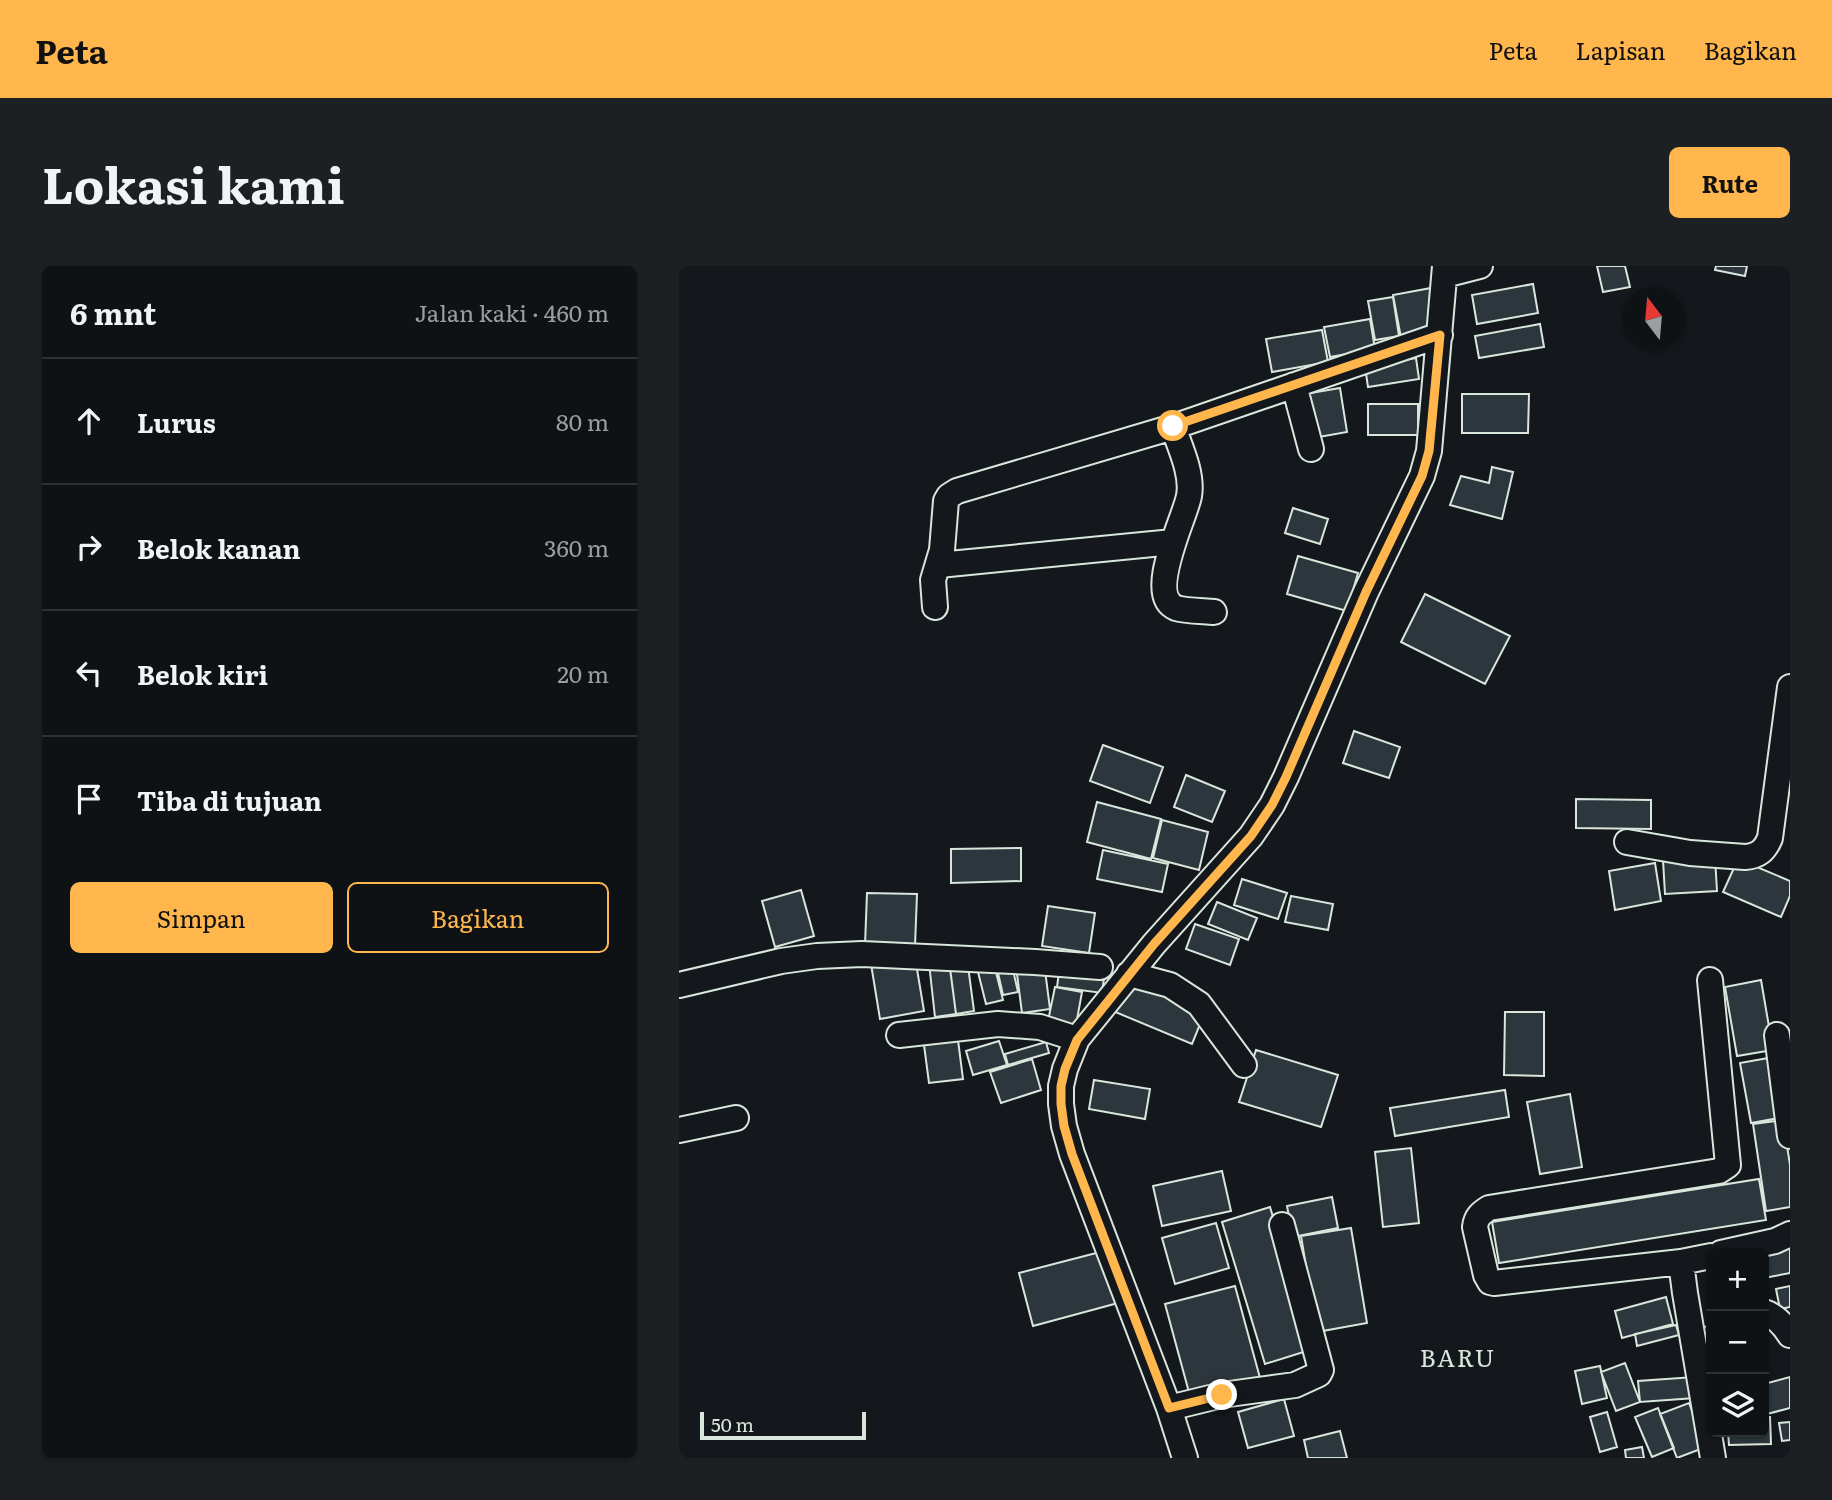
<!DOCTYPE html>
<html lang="id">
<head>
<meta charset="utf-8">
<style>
  body { margin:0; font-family:Literata,serif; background:#1d2022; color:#f1f3f6 }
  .controls { position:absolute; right:21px; bottom:21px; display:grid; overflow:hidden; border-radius:10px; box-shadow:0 2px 5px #0004 }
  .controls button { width:63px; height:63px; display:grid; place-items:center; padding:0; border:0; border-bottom:2px solid #2f3234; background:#0f1215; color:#f1f3f6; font:35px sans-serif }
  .compass { position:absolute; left:943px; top:21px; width:63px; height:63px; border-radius:50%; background:#0f1215; box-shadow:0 2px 5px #0004; rotate:344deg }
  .scale { position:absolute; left:21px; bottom:18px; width:166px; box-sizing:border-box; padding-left:7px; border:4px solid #d8e6dc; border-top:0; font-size:19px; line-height:24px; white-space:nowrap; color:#d8e6dc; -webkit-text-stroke:5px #14181c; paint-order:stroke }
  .stop { position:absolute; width:21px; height:21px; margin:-16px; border:5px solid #ffb74d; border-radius:50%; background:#fff }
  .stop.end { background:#ffb74d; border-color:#fff; box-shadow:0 2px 7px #0008 }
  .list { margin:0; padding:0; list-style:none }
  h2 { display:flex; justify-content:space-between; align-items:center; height:91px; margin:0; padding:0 28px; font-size:30px }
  h2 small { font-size:23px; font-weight:400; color:#9b9ea0 }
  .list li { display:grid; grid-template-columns:46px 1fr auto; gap:21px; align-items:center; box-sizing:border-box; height:126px; padding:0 28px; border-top:2px solid #2f3234 }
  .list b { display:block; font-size:26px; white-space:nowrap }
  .list em { font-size:23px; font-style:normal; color:#9b9ea0 }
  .actions { display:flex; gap:14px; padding:21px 28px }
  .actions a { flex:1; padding:16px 0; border:2px solid #ffb74d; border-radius:10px; text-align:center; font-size:24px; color:#ffb74d }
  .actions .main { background:#ffb74d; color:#111 }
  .icon { flex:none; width:38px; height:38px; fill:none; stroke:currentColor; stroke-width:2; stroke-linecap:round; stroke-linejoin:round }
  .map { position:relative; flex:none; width:1111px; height:1192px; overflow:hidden; border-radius:10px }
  header { display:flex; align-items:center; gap:42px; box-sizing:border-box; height:98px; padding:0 35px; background:#ffb74d; color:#111 }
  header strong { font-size:33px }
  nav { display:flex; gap:38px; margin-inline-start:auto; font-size:24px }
  .intro { display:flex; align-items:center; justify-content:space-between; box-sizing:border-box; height:168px; padding:0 42px }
  h1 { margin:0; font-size:49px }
  .button { padding:18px 32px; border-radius:10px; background:#ffb74d; color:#111; font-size:24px; font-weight:700 }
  main { display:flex; gap:42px; padding:0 42px }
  aside { flex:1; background:#0f1215; border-radius:10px; box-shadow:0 2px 5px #0004 }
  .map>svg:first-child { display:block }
</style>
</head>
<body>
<header>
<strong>Peta</strong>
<nav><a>Peta</a><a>Lapisan</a><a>Bagikan</a></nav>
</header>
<div class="intro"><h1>Lokasi kami</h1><a class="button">Rute</a></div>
<main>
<aside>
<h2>6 mnt<small>Jalan kaki · 460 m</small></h2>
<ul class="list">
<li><svg class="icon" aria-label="ahead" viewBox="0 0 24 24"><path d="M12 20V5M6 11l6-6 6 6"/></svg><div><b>Lurus</b></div><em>80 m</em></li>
<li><svg class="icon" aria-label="right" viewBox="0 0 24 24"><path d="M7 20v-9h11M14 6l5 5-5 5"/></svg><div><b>Belok kanan</b></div><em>360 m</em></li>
<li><svg class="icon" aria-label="left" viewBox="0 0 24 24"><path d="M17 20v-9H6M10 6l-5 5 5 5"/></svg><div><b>Belok kiri</b></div><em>20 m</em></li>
<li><svg class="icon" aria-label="arrive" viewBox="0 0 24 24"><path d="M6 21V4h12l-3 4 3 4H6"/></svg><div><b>Tiba di tujuan</b></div></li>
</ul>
<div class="actions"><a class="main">Simpan</a><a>Bagikan</a></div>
</aside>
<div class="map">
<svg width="1111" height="1192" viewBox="0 0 1111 1192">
  <rect width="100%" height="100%" fill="#14181c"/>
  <path fill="#2c363c" stroke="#d8e6dc" stroke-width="2" d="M918 0H946L951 21 924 26Z
    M1037 0H1068L1066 10 1036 4Z
    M854 18 859 47 798 58 793 29Z
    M752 22 760 65 722 72 714 29Z
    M714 31 720 70 696 74 689 35Z
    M691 53 696 83 651 91 645 61Z
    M861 58 865 81 800 92 796 70Z
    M643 64 649 96 593 106 587 73Z
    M737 92 740 113 689 121 686 101Z
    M661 122 668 166 634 172 626 128Z
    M783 128H850L849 167H783Z
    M689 138H739V169H689Z
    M813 201 834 206 823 253 771 239 782 210 810 217Z
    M614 242 649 253 641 278 606 267Z
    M619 290 679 307 668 345 608 328Z
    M746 328 831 370 806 418 722 376Z
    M675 465 721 481 710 512 664 497Z
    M424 479 484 501 471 537 411 515Z
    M507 509 546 525 533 556 495 541Z
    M897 533 972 534V563L897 562Z
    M418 536 482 553 472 593 408 576Z
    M483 554 529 566 520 604 474 592Z
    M342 582V615L272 617V583Z
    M424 584 489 598 483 626 418 613Z
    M1036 591 1038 625 986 628 984 594Z
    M1059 593 1111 615V630L1102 651 1044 626Z
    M976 597 982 635 936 644 930 605Z
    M563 613 608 627 599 653 555 639Z
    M122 624 135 670 96 681 83 635Z
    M188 627 238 628 236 680 186 679Z
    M612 630 654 638 649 664 606 656Z
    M538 636 578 652 569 674 529 658Z
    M369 640 416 647 410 687 363 680Z
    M516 658 560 673 551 699 507 683Z
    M236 691 245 745 201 753 192 698Z
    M314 694 324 734 307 738 297 698Z
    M270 695 277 748 256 751 250 697Z
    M332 695 339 726 324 729 317 698Z
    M381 699 426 705 423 727 378 721Z
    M289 700 295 745 277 748 271 702Z
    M366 704 371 743 343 747 338 708Z
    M448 714 526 746 513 778 434 745Z
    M1082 714 1094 784 1058 790 1046 721Z
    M376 721 403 726 397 759 369 755Z
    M826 746H865V810L825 809Z
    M279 774 284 813 250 817 245 779Z
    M320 775 328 799 294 809 287 785Z
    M367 776 370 787 329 799 326 788Z
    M577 784 659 809 642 861 560 836Z
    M1095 791 1106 851 1072 857 1061 797Z
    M353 793 362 824 322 837 311 806Z
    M415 814 471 823 466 853 410 843Z
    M826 824 830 851 716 870 711 842Z
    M891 828 903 901 861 908 848 836Z
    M1104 854 1111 899V941L1087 945 1074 858Z
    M732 882 740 957 704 961 696 886Z
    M543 905 552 945 483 960 474 920Z
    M1080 913 1087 954 820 997 813 956Z
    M653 931 659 962 614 971 608 940Z
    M591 941 634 1083 586 1098 543 956Z
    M537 957 550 1002 496 1018 483 972Z
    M672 962 688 1057 638 1066 622 970Z
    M1111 977V1007L1085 1012V987Z
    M425 985 439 1037 354 1060 340 1007Z
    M556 1020 581 1112 511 1130 486 1038Z
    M1111 1020V1041L1101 1043 1097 1023Z
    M987 1031 994 1058 943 1072 936 1045Z
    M997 1059 1000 1069 958 1080 956 1068Z
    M1032 1060V1110L1024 1061Z
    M946 1097 961 1136 937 1145 922 1106Z
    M921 1100 928 1132 903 1138 896 1105Z
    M1015 1111 1016 1132 961 1136 959 1115Z
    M1111 1111V1142L1088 1148 1085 1135V1118Z
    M605 1133 615 1170 569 1182 559 1146Z
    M1010 1137 1027 1181 998 1192 981 1148Z
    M979 1142 995 1182 973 1191 956 1151Z
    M928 1146 938 1181 921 1186 911 1151Z
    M1085 1151H1091L1092 1178 1050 1179 1049 1166H1085Z
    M1111 1156V1174L1103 1175 1100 1157Z
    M661 1165 668 1192H629L625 1174Z
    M963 1181 965 1192H947L946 1184Z"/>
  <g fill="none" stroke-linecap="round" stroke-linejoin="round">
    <defs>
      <path id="minor" d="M766 9 801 0
        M615 119 632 183
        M494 161C501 181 514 208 510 230 506 252 466 329 497 342 506 345 525 345 535 346
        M260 299 494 276
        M256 341 254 314 263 284 267 235 270 230 278 225 494 161 761 69
        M948 576 1011 587 1066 591C1080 590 1086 584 1091 572L1111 421
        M450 708 491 719 520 738 565 799
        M1031 714 1049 899 1040 905 810 942C802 947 797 951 796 961L807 1009 811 1016 815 1017 1002 996 1032 990
        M0 719 102 695 138 690 183 688 356 696 421 701
        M220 769 319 758 361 761 398 773
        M1098 769 1111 870
        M0 864 57 852
        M1042 987 1096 975 1111 968
        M1002 996 1006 1027 1034 1192
        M1085 1046C1095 1049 1105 1059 1111 1069
        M490 1142 543 1129 616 1119 640 1108 642 1104 603 959
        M506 1192 490 1142 393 888 385 860 382 838V820L386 803 398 773 475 678 572 570 593 539 607 511 687 326 743 210 750 185 766 0"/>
    </defs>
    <use href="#minor" stroke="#d8e6dc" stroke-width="28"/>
    <use href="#minor" stroke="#14181c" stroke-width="24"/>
  </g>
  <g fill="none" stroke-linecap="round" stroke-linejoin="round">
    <path stroke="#ffb74d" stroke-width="9" d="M494 160 761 69 750 185 743 210 687 326 607 511 593 539 572 570 475 678 398 774 386 803 382 820V838L385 860 393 888 490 1142 543 1129"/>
  </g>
  <g text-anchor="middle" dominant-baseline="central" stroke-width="5" stroke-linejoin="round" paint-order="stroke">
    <g font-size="24" letter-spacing="2" fill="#d8e6dc" stroke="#14181c">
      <text x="779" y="1090">BARU</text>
    </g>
  </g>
</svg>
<div class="controls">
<button>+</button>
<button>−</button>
<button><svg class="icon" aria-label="layers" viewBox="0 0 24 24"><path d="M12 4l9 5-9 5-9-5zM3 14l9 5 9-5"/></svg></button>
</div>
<svg class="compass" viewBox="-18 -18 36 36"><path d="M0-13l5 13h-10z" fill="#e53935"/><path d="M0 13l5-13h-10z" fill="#9b9ea0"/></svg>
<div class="scale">50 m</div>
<div class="stop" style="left:494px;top:160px"></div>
<div class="stop end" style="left:543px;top:1129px"></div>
</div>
</main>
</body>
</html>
